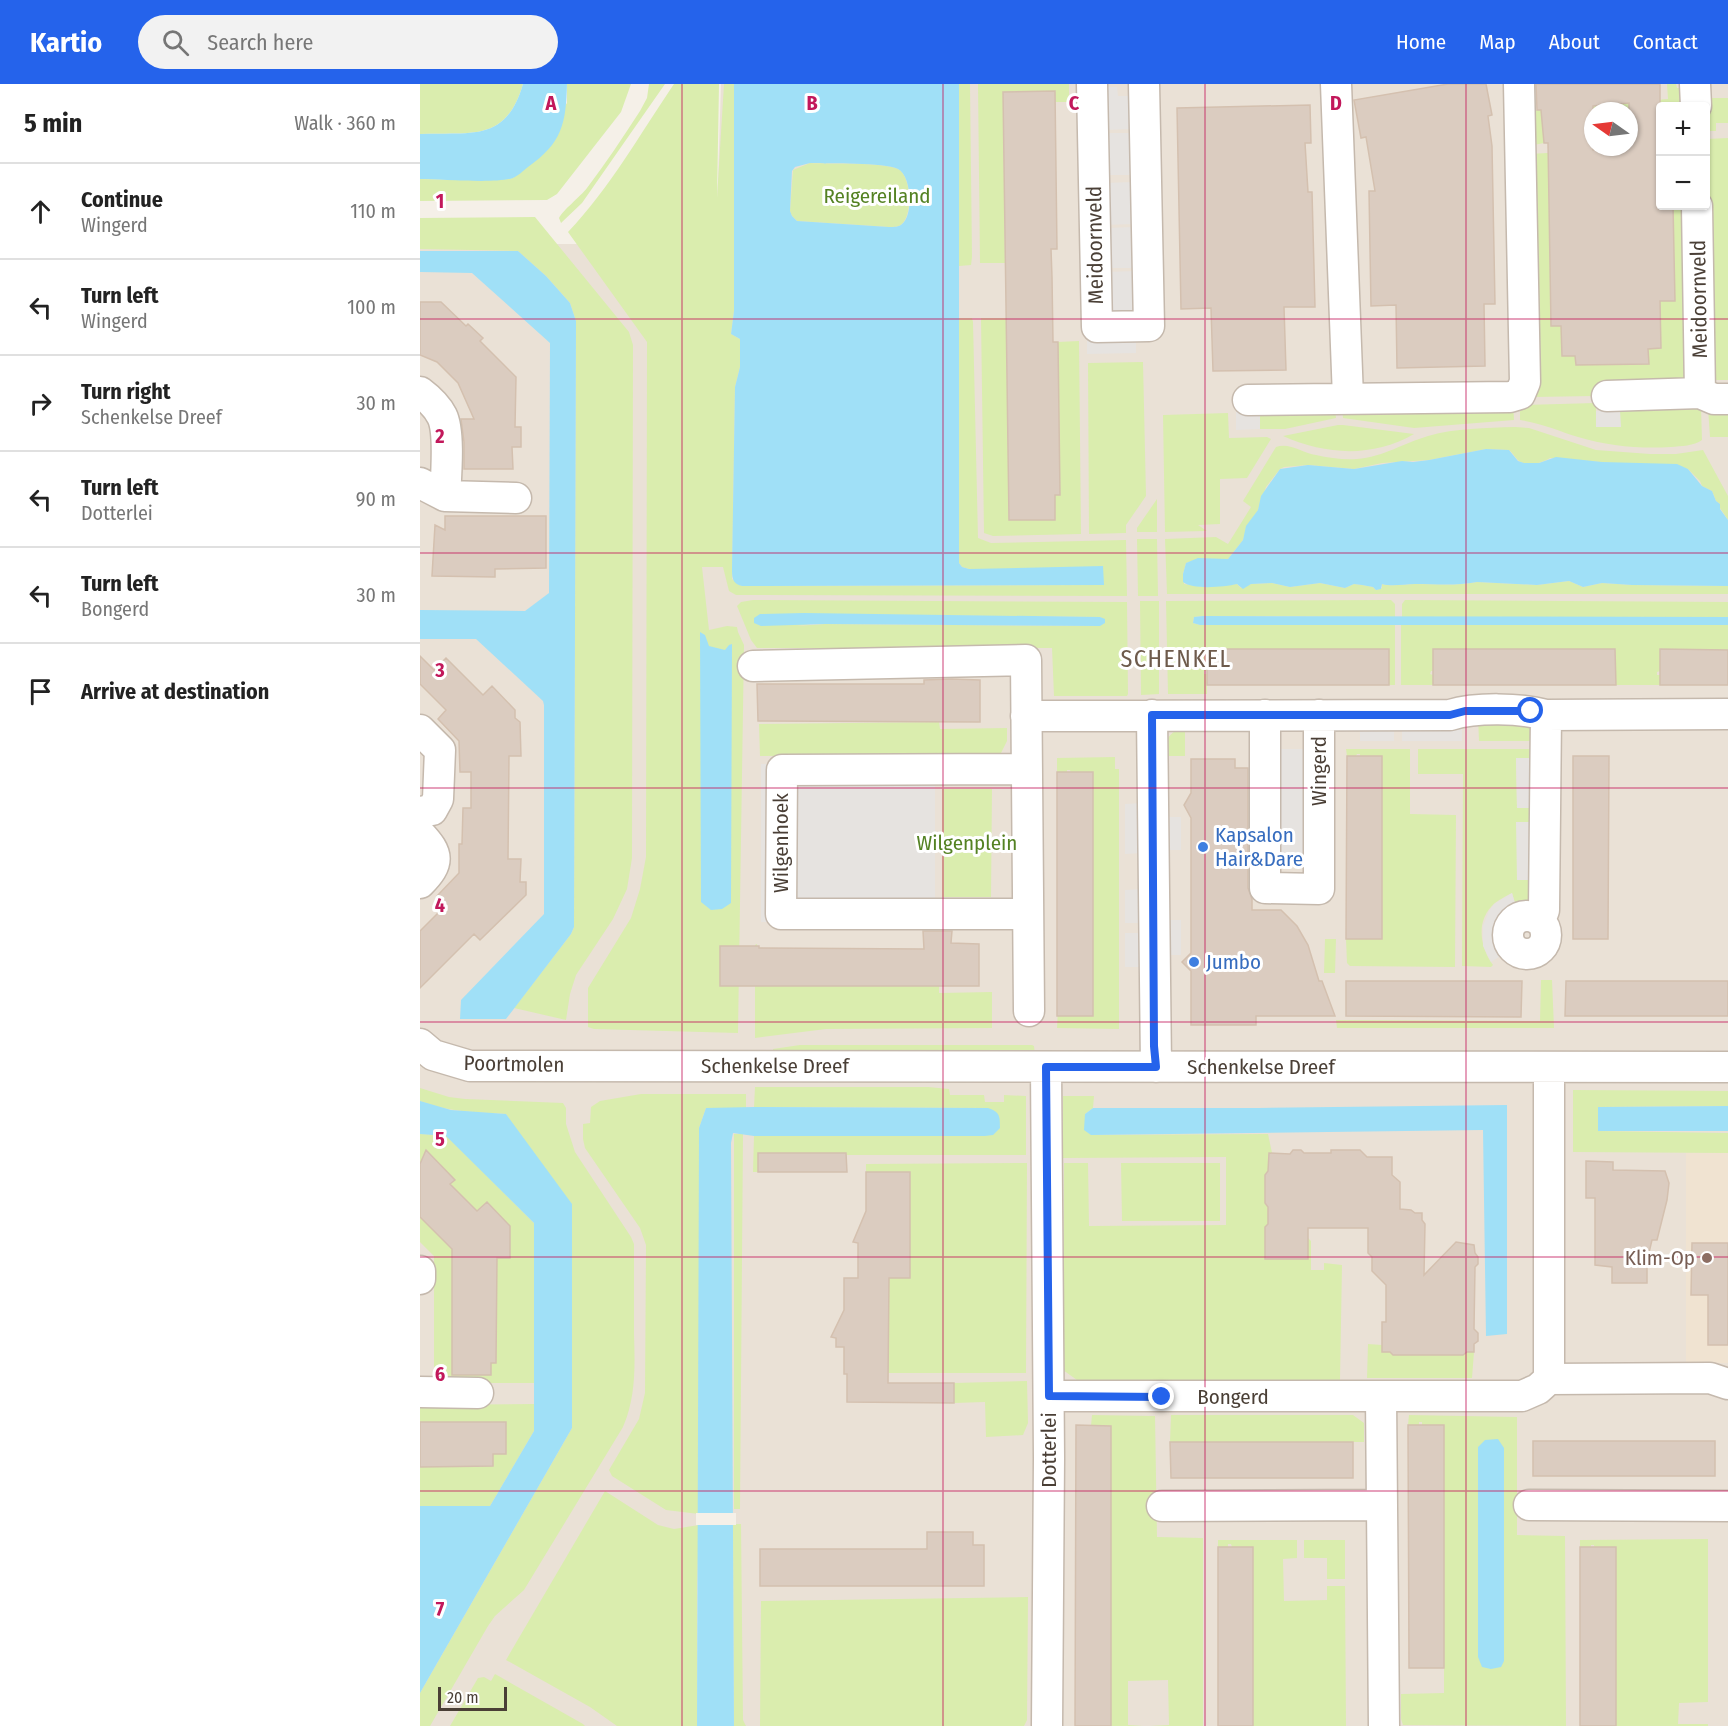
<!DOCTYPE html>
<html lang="en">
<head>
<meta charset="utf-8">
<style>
  body { margin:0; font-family:"Fira Sans Condensed",sans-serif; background:#f2f2f2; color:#222 }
  .controls { position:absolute; right:18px; top:18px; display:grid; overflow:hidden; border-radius:6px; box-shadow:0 2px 4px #0004 }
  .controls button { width:54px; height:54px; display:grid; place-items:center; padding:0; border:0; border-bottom:2px solid #e0e0e0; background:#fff; color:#222; font:30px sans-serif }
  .compass { position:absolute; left:1164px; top:18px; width:54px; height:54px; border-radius:50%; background:#fff; box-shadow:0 2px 4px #0004; rotate:284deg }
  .scale { position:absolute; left:18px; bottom:15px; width:69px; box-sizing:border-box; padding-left:6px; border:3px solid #4a3f36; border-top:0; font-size:16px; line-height:21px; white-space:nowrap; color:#4a3f36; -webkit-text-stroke:4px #fff; paint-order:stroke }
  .stop { position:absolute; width:18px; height:18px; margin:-14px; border:4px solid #2563eb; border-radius:50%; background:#fff }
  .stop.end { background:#2563eb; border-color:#fff; box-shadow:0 2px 6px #0008 }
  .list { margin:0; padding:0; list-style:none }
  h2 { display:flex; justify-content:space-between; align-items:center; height:78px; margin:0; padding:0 24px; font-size:26px }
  h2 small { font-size:20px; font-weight:400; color:#767676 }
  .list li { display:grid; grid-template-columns:39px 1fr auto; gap:18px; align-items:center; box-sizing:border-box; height:96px; padding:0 24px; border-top:2px solid #e0e0e0 }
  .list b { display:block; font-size:22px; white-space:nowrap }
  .list p { margin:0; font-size:20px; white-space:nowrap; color:#767676 }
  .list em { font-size:20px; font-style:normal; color:#767676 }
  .icon { flex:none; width:33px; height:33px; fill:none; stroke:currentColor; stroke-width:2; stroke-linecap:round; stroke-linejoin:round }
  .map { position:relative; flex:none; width:1308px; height:1642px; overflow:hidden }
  header { display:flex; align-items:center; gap:36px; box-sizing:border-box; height:84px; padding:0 30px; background:#2563eb; color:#fff }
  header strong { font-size:28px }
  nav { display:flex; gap:33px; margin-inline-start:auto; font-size:21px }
  .search { width:420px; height:54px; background:#f2f2f2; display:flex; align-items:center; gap:15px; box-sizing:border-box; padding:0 21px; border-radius:33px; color:#767676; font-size:22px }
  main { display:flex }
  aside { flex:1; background:#fff }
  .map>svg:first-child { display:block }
</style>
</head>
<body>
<header>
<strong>Kartio</strong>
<div class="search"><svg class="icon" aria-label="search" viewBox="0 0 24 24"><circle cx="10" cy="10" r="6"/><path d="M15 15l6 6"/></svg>Search here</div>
<nav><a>Home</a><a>Map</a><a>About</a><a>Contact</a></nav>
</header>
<main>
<aside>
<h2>5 min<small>Walk · 360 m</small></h2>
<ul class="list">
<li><svg class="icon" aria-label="ahead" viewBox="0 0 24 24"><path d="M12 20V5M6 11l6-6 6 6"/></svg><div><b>Continue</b><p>Wingerd</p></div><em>110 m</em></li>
<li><svg class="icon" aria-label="left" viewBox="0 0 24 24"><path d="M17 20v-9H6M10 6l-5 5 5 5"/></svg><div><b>Turn left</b><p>Wingerd</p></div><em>100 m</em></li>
<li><svg class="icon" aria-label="right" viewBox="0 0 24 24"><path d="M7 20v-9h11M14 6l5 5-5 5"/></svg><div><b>Turn right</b><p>Schenkelse Dreef</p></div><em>30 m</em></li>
<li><svg class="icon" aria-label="left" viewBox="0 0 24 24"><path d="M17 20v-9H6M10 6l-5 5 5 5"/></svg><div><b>Turn left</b><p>Dotterlei</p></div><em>90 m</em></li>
<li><svg class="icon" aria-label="left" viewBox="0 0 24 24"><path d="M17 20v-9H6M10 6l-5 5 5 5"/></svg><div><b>Turn left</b><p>Bongerd</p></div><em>30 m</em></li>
<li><svg class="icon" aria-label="arrive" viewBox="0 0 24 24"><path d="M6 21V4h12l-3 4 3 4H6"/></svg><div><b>Arrive at destination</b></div></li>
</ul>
</aside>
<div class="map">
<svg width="1308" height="1642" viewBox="0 0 1308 1642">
  <rect width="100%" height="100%" fill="#f5f0e8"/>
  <path fill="#eae1d6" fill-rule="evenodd" d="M301 0H1308V1642H0V160H296ZM1240 22H1286V122H1240ZM1173 27H1209V63H1173Z"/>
  <path fill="#f0e3d1" d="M1266 1069H1308V1279H1266Z"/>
  <path fill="#daedae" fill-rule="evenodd" d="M0 0H103C86 59 51 48 0 50Z
    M147 0H211L201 28 137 110 127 116 0 117V95L68 96 93 94 147 19Z
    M229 0H245L162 119 141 139 139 134C143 126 160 113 167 104 186 79 203 53 220 27L227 14Z
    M254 0H299L297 114 304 0H314V227L311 250 320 255V283L315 303 312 495 322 502 684 501 549 485 542 483 539 479V234H552L553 238 558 454 571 459 706 456 707 512 316 511 309 507 303 483H282L289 546 307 542 317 543 318 548 324 561 318 949 174 945 168 943V904L211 834 220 805 226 773 227 258 148 148C190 104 220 50 254 0Z
    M539 0H550L552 173 551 181 539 182Z
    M558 0H649V18H635L634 7 583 8 585 179H560Z
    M1114 0 1116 26 1248 15 1247 0H1256L1257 4H1266V22H1240V41C1222 43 1221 30 1207 27 1176 21 1150 38 1123 51L1124 59 1109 62Z
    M1285 0H1290L1291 14H1308V39H1296V47H1286Z
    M1308 54V296H1292L1288 64 1286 61V55Z
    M1240 57V64L1221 65 1255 217 1253 122H1270L1273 304 1205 297H1182L1175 304V312L1113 313 1109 70 1201 65H1193V63H1209V60ZM1240 244 1241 264 1228 265 1229 279 1156 281 1155 272H1142L1141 249Z
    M390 79C409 80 463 78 478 85 491 91 493 130 482 140 479 143 474 143 469 143L377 137 372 132 370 127 373 86Z
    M115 133 209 248 213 261 212 774 207 805 193 835 156 891 150 910 146 936 94 924 151 850 154 843 156 237 150 219 126 192 98 167 0 165V134Z
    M561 234H586L589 436 635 435V411L640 410 638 258 659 257 661 450 573 452 564 449Z
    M723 278 726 412 706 441V449L669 450 668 279Z
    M1093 319 1094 336 994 344 923 334 922 322Z
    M1176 319V343H1200V326L1281 323 1282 356C1274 362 1261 362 1251 363 1220 365 1188 362 1158 353 1139 347 1121 339 1100 336V321Z
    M915 322 916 334 865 345H840V328Z
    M1308 323V353H1290L1288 324Z
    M808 329 809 354 847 353 851 355 827 394 800 395V440L778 441 787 447H785L745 448 743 331Z
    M918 341H923L994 350C952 374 906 371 863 352Z
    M1095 343 1109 344 1176 366 1230 370H1256L1283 366 1308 412V436L1300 424V420L1296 417 1292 407 1282 402 1280 397 1268 385 1130 374C1122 379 1108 383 1099 377 1096 375 1093 369 1089 366L1066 365 1009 376 962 379 934 385 888 381 864 383 860 385 846 403 838 426 825 449 823 456 808 475C793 475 780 473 766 479L763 490 764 500 784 503 817 500 821 504 831 500 852 499 870 503 900 499 925 504 934 500 942 501 953 503 956 506 962 504V500C973 503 983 500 995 500 1016 500 1036 502 1057 498L1117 501 1149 497 1163 503 1182 499 1212 501 1308 502V510H747L745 455 796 453 808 460 831 423 823 417 856 363C869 358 883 369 896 371 909 374 924 376 937 375 963 373 984 359 1008 352 1036 344 1065 344 1095 343Z
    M737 415V448H717V444Z
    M717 455H737L738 512H718Z
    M333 516 707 518 708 610 707 612H634L632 564H337L331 556 317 522 321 518ZM455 531 680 533 685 536 684 539 679 542 405 540 376 542Z
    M971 516 975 520V533L783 532 774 533 773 539 780 541H975V601H969V565H787V587H784V590H787V610H748L746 517Z
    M985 516 1308 518V533H982V520Z
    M720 517H739V610L721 611Z
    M981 541H1308V566H1240V587L1237 588V591H1240V601H1196L1195 565H1014L1013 587H1011L1010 590 1013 591V601H981Z
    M1058 632 1102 634 1113 644 1114 657H1059Z
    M519 638 520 645 587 644V657L581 669 573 671 340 672 339 640Z
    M765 643V672H744C745 656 748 648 765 643Z
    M926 665H990V730L1036 731 1035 883 930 882 927 879 926 855 962 854V672H940V670H937L936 672H927Z
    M998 665H1114V674H1096L1097 724H1114V738H1097V796H1114C1111 810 1112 821 1097 826L1092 809C1086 812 1080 815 1075 819 1055 836 1060 863 1073 881L1071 883 1042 882 1043 690H998Z
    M695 673V685H699V945L637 944 651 689 650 686H647V689H637V674Z
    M522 705H572L571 813H522Z
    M905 855H916L915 889H904Z
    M337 860 338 902H519V909L572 908V944L406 945 335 954V861Z
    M1121 896H1132L1134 944H917L916 936 1120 937Z
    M380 961H612L614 962 615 971 354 972 353 965Z
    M335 1003H508L529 1005 530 1011H564L565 1018H584V1011L606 1012V1071H426V1069H338V1088H333L334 1052 573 1051 568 1024 334 1023Z
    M0 1004 29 1013 45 1015 143 1019 146 1024V1040L155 1068 211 1153 214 1160V1174C214 1200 214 1225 214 1250 215 1282 216 1313 203 1343L104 1506 75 1532 68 1542 10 1642H0V1609L152 1344V1134L86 1030C57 1028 27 1028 0 1017Z
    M1153 1006 1308 1007V1022L1178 1023V1047L1308 1049V1069L1153 1068Z
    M221 1010H326V1024H286L279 1044V1430L246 1426 192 1392 189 1386 219 1335 225 1309 226 1161 220 1144 165 1064 163 1055V1040L170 1039 171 1023 180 1017Z
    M643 1012H674L673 1024 665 1030 671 1051 848 1050 852 1069 848 1073 850 1086 845 1091V1119L850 1124V1138L845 1143V1171L849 1175H884L888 1171V1154L891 1157V1186H904V1179L922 1181 920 1296H657L643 1286 644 1079H668L669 1142 806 1141V1073L643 1074Z
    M0 1050 26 1051 114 1139V1299H14V1172L0 1158V1116L35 1151 32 1185 33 1291H71V1279H76L77 1174 67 1118 57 1127 30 1100 34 1096 0 1079Z
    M314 1050H323L320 1425H314Z
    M607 1079 606 1289H468L469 1194 490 1193V1088H446V1080Z
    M701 1079H800V1137H702Z
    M948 1260 962 1261 973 1271H981L990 1267 994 1271 1032 1267 1036 1271H1043L1047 1268H1054L1052 1294H947Z
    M607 1297 608 1339 603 1351 566 1353 565 1318 534 1319V1299Z
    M114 1320V1347L70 1422H0V1383L73 1382V1370H86V1339L0 1338V1321Z
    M672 1331 735 1332 737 1453 783 1454V1642H730L749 1641 748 1596 708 1597V1641L723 1642H691V1342H671Z
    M751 1331H933L944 1339V1358H750Z
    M989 1331 1097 1333V1451L1145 1452 1146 1642 983 1641 981 1635V1610L1024 1609V1341H1002V1338H999V1341H988Z
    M185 1407 238 1441 254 1445 279 1441 277 1502V1642H197L170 1623 86 1576Z
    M313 1440H321L323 1636 326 1642H314Z
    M1288 1455V1618L1259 1619 1258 1640H1288V1642H1196L1174 1461H1171V1463H1160V1456Z
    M798 1456H877V1474L863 1475 864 1517 907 1516V1502H925L926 1642H833V1463H812L811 1460H808V1463H798Z
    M884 1456H925V1495H907V1474H884Z
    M608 1513 607 1636 604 1642H340L341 1517Z
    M75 1590 163 1640 165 1642H30L58 1594 64 1593 71 1597Z"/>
  <path fill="#e6e3e0" d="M680 3H697L698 12H713L714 45 681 46Z
    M681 49H714L715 91H682Z
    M715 98V140L683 141 682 99Z
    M716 143V184H684L683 144Z
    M716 187 717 228H684V188Z
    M667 252H716V269L667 270Z
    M1200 326 1201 343H1176V327Z
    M816 328H840V345L816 346Z
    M940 639H974V657H940Z
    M982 639H1042V657H982Z
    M851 665H886V778H851Z
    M1096 674H1114V724H1097Z
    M341 680 515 681V838H341Z
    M722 719V769L705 770V720Z
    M743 733H761V766H744Z
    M1096 738H1114V796H1097Z
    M723 805V839H705V806Z
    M1092 809 1097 826 1085 833 1079 848 1081 861 1085 869 1071 878 1063 862V842L1069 827 1074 820Z
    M744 836H761V871H744Z
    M705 849H723L722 883H705Z"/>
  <path fill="#a0e0f7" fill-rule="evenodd" d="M103 0H147C146 40 142 59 108 83 104 86 98 92 93 94 75 100 21 95 0 95V50C51 48 86 59 103 0Z
    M314 0H539V479L542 483 549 485 683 482 684 501 322 502C312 500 312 493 312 484L315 303 320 283V255L311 250 314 227ZM390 79C408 80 464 78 478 85 491 91 494 130 482 140 479 143 474 143 469 143L377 137 372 132 370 127 372 87 375 83Z
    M0 167H98L126 192 150 219 156 237 154 843 151 850 86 935H40L41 916 124 830V621L123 617 56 555H0V526L105 527 129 509 130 259 52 189 0 188Z
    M1066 365 1089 366 1098 377 1104 379H1119L1136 373 1182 378 1257 380 1268 385 1282 402 1292 407 1296 417 1300 420V425L1308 436V502L1212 501 1182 499 1163 503 1149 497 1117 501 1057 498C1035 502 1017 500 995 500 984 500 973 503 962 500L961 505 956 506 953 503 942 501 934 500 925 504 900 499 870 503 852 499 831 500 823 505 817 500C804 503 773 506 763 498V490L766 479 778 474 808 475 823 456 826 442 838 426 841 412 860 385 888 381 934 385 982 377 993 378 1009 376Z
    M384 529 680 533 685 535V539L680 542 405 540 341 542 334 539V534L340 530Z
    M783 532 1308 533V541H780L773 539 774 533Z
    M280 548 285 551 289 562 305 566 309 561 312 560 311 819 302 825 291 826 281 818Z
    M0 1017 31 1026 86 1030 152 1120V1344L0 1609V1422H70L114 1347V1139L26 1052 0 1050Z
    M1087 1021V1250L1066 1252 1063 1046 671 1051 664 1046 665 1030 673 1024H838Z
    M1308 1022V1047H1178V1023Z
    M334 1023 568 1024C580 1028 580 1032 580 1044L573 1051 565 1052H334L313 1049 311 1059 314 1642H277L279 1044 286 1024Z
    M1078 1355 1084 1364V1577L1081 1583 1071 1585 1062 1583 1058 1573V1363L1065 1356Z"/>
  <path fill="#f5f0e8" d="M276 1429H316V1441H276Z"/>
  <path fill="#dbccc0" stroke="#d4c0af" stroke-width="1.5" fill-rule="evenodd" d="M1028 0H1066L1072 31 1068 32 1072 62 1075 220H1064L1065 282 977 284 976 221 951 222 949 107H955L946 53 941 54 934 16Z
    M1116 0H1240V122H1253L1255 217H1240L1241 264 1228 265 1229 280 1156 281 1155 272H1142L1141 242H1131L1128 59H1124L1121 26H1117ZM1209 19V65L1173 66V22Z
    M635 7 637 165H631L632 193 633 258H638L640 411H635V436H589L583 8Z
    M890 21 891 59H885L888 108H892L895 223H864L866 286 793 287 791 224 761 225 757 24Z
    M0 218H21L46 242 48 240 63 254 60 257 96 293 95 343H101V363H92L93 385H44V358L41 335H54L38 299 17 278 0 271Z
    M25 432H126V484L75 485V493L12 492 15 441 25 446Z
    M787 565H969V601H787Z
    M1013 565H1195L1196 601H1013Z
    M1240 565 1308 566V601H1240Z
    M0 572 14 586 26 574 63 611 72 602 95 626V634L100 638 101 672H89L88 775H101L100 798H106V811L60 856 54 850 0 904V847L26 821 17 812 39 789V760H42L43 724H51V688H40L39 657 18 635 26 626 0 600Z
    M531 595 560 596V638L338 637 337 600H504V596Z
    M927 672H962V855H926Z
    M1153 672H1189L1188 855H1153Z
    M771 675H815V684H828V804L832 815V826H861L877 842 888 861 899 897H902L915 932H836V941H771V887L762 878 771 869V734L764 721 771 709Z
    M637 688H673V932H637Z
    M503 847H532L531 859 559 860V902H300V862H339V864L504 865Z
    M926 897H1102L1101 933 926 932Z
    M1146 897H1308V932H1145Z
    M6 1066 35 1096 30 1100 57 1127 67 1118 90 1142V1174H77L76 1279H71V1291H32V1165L0 1133V1080Z
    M873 1066H881L884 1069H911V1066H940L947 1073H972V1091L980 1098V1125L991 1126 995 1129H1002V1136L1005 1140 1004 1191 1036 1158 1054 1161 1055 1169 1058 1173V1180L1055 1183 1054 1245 1058 1249V1257L1054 1260V1268H1047L1043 1271H973L970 1268H962V1238H966V1201L952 1187V1173L948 1169V1144H888V1175H845V1143L848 1140V1123L845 1119V1091L848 1087 849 1069 870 1070Z
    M338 1069H426L427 1088H338Z
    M1166 1077 1193 1078V1086L1245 1087 1249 1099 1247 1116 1237 1156H1232L1227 1177V1199H1192V1183L1175 1181V1114H1166Z
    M446 1088H490V1194H469L468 1299H534V1319L427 1318V1290H424V1263H416V1254L411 1253 424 1226V1194H438V1159L433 1158 446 1127Z
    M1272 1159H1308V1261H1288V1211H1271Z
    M0 1338H86V1370H73V1382L0 1383Z
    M656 1341 691 1342V1642H655Z
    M988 1341H1024V1584H989Z
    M1113 1357H1295V1392H1113Z
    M750 1358H933V1394H751Z
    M507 1448H553V1461H564V1502H340V1465H507Z
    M798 1463H833V1642H798Z
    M1160 1463H1196V1642H1160Z"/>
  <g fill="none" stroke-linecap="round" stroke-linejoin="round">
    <defs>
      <path id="minor" d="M672 0 677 243 729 242 724 0
        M916 0 928 314
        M1275 0 1276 22
        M1277 122 1280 309
        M0 308C8 314 17 322 22 332 30 348 26 393 25 412
        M1187 312 1280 309 1294 315H1308
        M828 316 1090 313 1100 310 1105 298 1099 0
        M0 399 25 412 96 414
        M333 582 606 576 609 927
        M732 631 736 983
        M845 631V804L899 805V631
        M606 632 1030 631C1057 623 1100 624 1126 631L1308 630
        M0 646 20 666 18 715 12 726 0 728
        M607 685 362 686 361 830H608
        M0 750C19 770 20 779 0 799
        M1088 851a19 19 0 1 1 38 0a19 19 0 1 1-38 0Z
        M1120 837 1124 826 1126 631
        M0 960 13 971 50 982 1308 983
        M626 983 629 1374 627 1642
        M1129 983V1295
        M0 1187V1195
        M0 1308 58 1309
        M629 1312H1102L1118 1305 1129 1295 1290 1294 1308 1300
        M961 1313 964 1642
        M1109 1421 1308 1422
        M742 1422 962 1421"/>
    </defs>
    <use href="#minor" stroke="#c5b9ad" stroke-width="33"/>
    <use href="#minor" stroke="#fff" stroke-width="30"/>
  </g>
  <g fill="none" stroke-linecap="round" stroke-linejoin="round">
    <path stroke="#2563eb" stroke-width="8" d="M742 1313 629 1312 626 983H736L734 962 732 631H1030L1045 627H1111"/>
  </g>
  <path fill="none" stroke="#c2185b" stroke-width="1.5" stroke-opacity="0.55" d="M262 0V1642M523 0V1642M785 0V1642M1046 0V1642M0 235H1308M0 469H1308M0 704H1308M0 938H1308M0 1173H1308M0 1407H1308"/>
  <g fill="#3f7fe0" stroke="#fff" stroke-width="2">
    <circle cx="783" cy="763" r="6"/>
    <circle cx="774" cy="878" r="6"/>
  </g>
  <circle fill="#8d6e63" stroke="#fff" stroke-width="2" cx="1287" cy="1174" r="6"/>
  <g text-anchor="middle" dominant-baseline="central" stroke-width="6" stroke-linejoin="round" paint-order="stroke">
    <g font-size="21" fill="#548223" stroke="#fff">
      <text x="457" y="112">Reigereiland</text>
      <text x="547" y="759">Wilgenplein</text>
    </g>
    <g font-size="21" fill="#4a3f36" stroke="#fff">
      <text transform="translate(675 161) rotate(-91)">Meidoornveld</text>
      <text transform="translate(1279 215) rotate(-91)">Meidoornveld</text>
      <text transform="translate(899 687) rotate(-90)">Wingerd</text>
      <text transform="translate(361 759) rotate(-90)">Wilgenhoek</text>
      <text transform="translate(94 980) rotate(1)">Poortmolen</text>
      <text x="355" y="982">Schenkelse Dreef</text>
      <text x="841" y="983">Schenkelse Dreef</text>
      <text x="813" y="1313">Bongerd</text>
      <text transform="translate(629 1366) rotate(-90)">Dotterlei</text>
    </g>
    <g font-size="21" fill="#366cbe" stroke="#fff" text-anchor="start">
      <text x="795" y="751">Kapsalon<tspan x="795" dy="24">Hair&amp;Dare</tspan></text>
      <text x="786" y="878">Jumbo</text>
    </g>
    <g font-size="21" fill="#785e54" stroke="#fff" text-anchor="end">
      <text x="1275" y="1174">Klim-Op</text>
    </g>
    <g font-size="24" letter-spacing="1.5" fill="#6e5b4c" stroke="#fff">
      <text x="756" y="575">SCHENKEL</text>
    </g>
  </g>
  <g font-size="20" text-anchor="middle" font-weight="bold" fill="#c2185b" stroke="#fff" stroke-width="6" stroke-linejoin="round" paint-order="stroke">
    <text x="131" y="26">A</text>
    <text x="392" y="26">B</text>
    <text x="654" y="26">C</text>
    <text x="916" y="26">D</text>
    <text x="20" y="124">1</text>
    <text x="20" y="359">2</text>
    <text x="20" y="593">3</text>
    <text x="20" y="828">4</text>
    <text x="20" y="1062">5</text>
    <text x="20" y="1297">6</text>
    <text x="20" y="1532">7</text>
  </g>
</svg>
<div class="controls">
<button>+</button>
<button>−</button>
</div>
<svg class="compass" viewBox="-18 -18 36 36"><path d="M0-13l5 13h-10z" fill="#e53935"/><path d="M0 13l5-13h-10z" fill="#767676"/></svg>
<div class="scale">20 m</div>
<div class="stop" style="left:1111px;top:627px"></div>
<div class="stop end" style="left:742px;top:1313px"></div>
</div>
</main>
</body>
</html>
